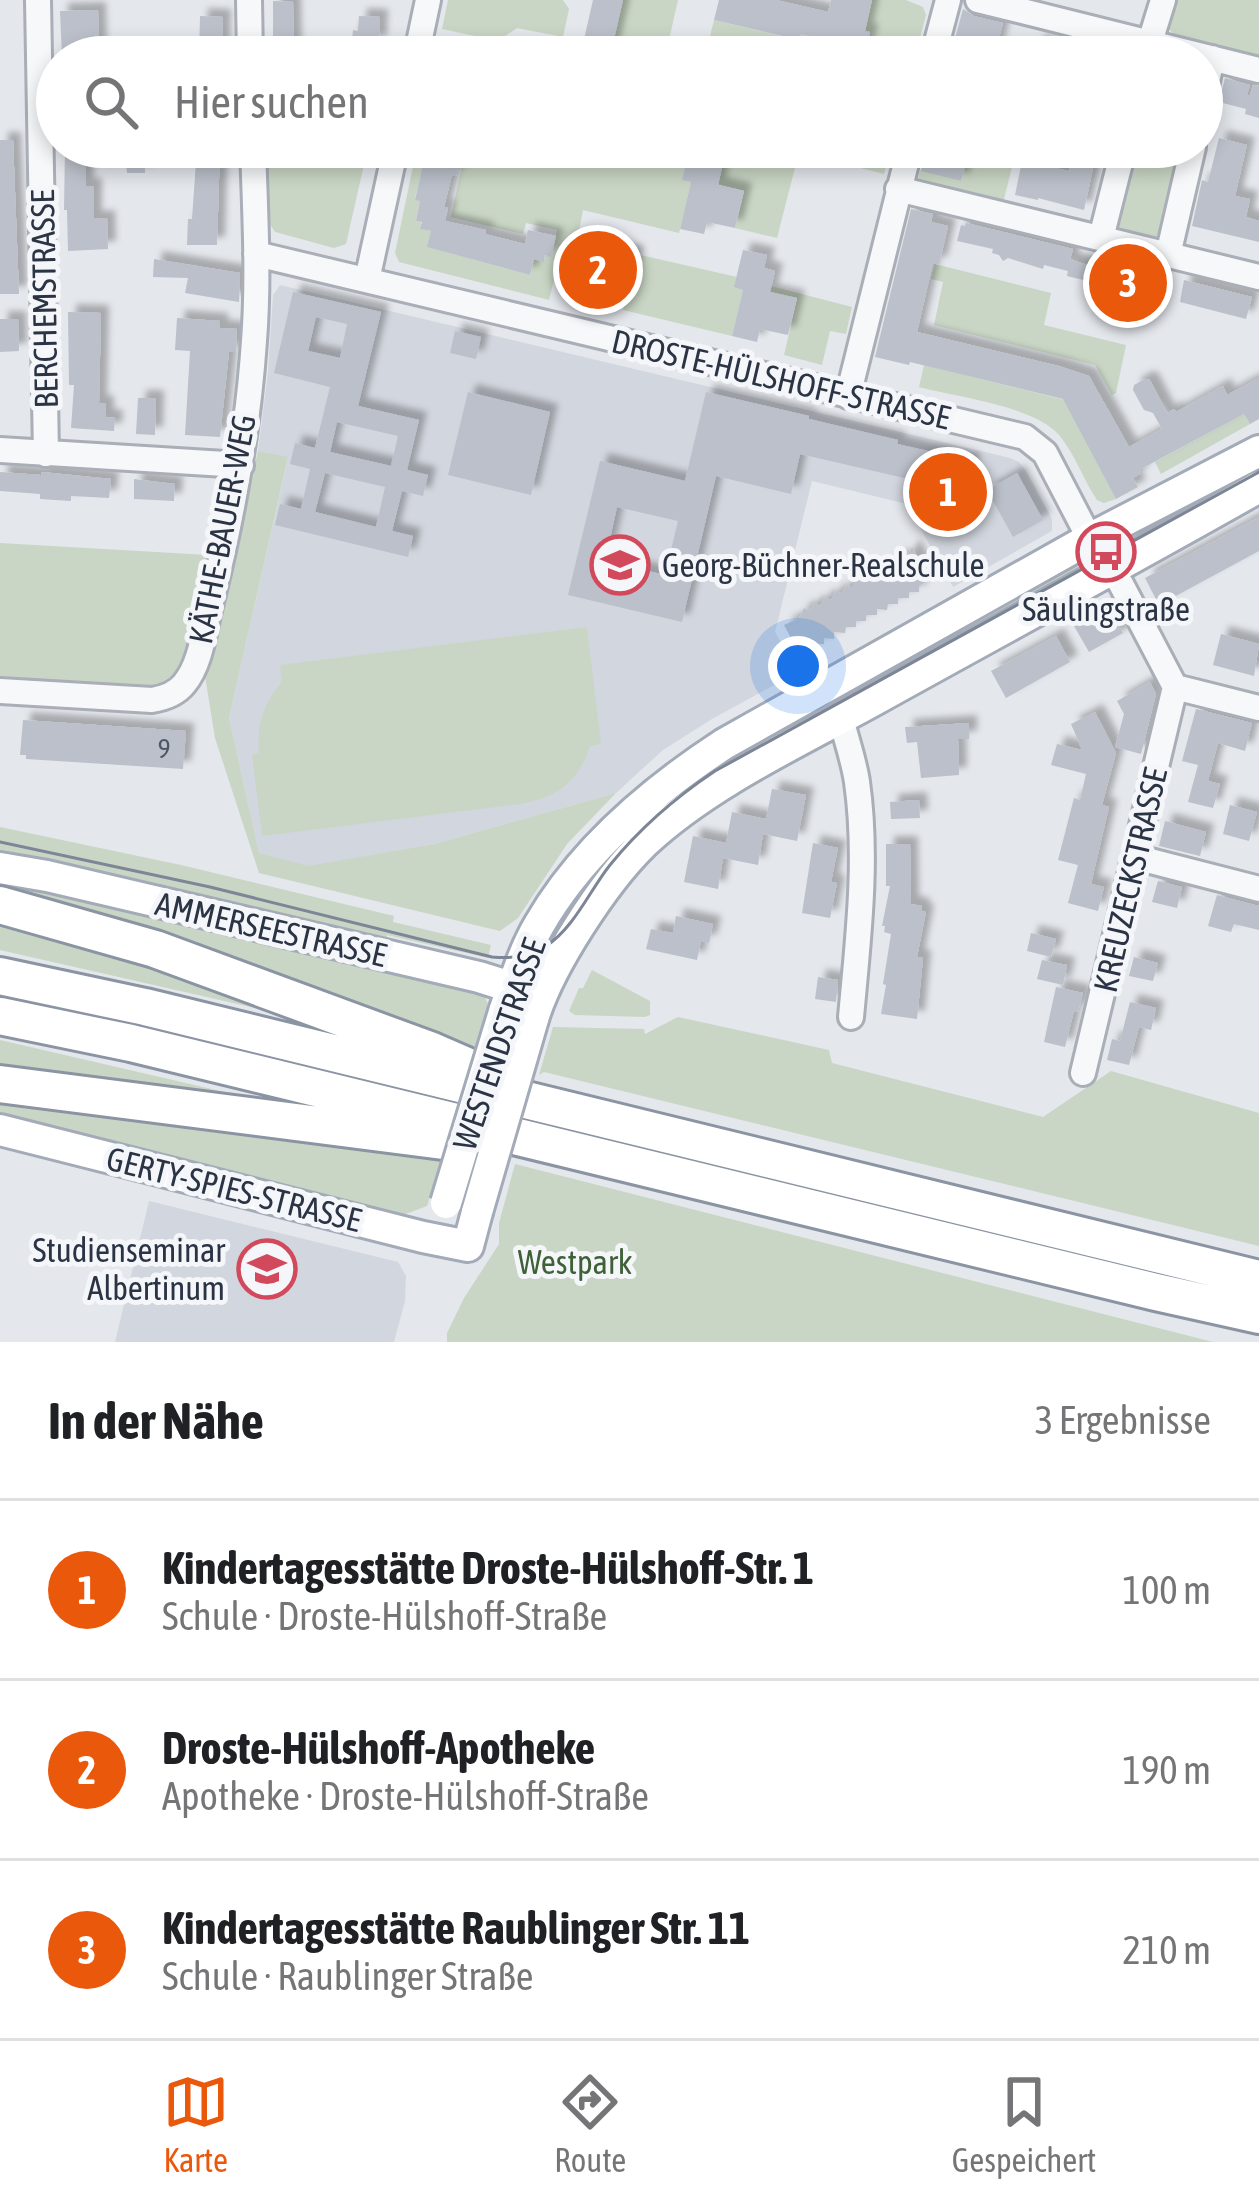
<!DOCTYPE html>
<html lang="de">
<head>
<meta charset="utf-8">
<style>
  body { margin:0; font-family:"Asap Condensed",sans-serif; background:#f2f2f2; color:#202124 }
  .you { position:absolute; left:798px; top:666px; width:42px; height:42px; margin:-30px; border:9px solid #fff; border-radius:50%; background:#1a73e8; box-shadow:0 0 0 18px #1a73e833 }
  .badge { display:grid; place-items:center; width:78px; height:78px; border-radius:50%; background:#ea580c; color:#fff; font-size:39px; font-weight:700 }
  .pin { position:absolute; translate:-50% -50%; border:6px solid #fff; box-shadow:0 3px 12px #0006 }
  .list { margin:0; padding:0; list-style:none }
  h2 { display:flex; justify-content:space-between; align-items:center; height:156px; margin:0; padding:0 48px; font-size:51px }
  h2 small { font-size:39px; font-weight:400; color:#757577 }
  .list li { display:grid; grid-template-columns:78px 1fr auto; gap:36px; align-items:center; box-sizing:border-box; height:180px; padding:0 48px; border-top:3px solid #e0e0e0 }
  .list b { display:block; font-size:45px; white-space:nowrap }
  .list p { margin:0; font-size:39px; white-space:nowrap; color:#757577 }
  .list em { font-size:39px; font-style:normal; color:#757577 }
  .icon { flex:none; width:66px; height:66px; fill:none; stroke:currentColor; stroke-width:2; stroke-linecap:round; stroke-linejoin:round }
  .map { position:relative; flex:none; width:1259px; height:1342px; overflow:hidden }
  .search { position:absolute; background:#fff; box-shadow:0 6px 18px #0003; left:36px; right:36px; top:36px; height:132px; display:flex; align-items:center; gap:30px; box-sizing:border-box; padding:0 42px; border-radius:66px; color:#757577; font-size:45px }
  .sheet { height:696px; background:#fff }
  nav { display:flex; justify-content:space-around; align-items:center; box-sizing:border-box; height:168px; border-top:3px solid #e0e0e0; background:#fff; font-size:33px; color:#757577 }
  nav a { display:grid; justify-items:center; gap:6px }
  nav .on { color:#ea580c }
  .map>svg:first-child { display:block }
</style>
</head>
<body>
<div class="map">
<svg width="1259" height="1342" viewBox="0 0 1259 1342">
  <defs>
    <filter id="shadow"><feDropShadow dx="8" dy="-8" stdDeviation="3" flood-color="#0004"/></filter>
  </defs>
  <rect width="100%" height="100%" fill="#e4e7ec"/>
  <path fill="#d2d6de" d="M280 285 1010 458 1019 462 1026 471 1052 519V531L953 587 907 504 812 481 775 632 798 672 712 719 663 750 616 793 434 844 307 867 259 853 229 718 288 458 258 451 268 372 273 295Z
    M149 1201 398 1262 406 1276 405 1301 394 1342H115Z"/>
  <path fill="#c9d6c5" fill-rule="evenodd" d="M448 0H563L569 9 563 37 517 28 498 41 442 29Z
    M623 0H678L666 53 678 57H605Z
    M872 0H906L923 7 926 15 915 57H888L873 53 871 57H705L714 20 799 40 803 26 808 36 865 49V31Z
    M1174 0H1259V57L1174 34 1167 27Z
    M267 147H368L346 244 334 248 275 232 270 224Z
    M417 147 436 151 438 147H690L683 179 691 182 679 233 583 210 572 268 554 280 549 300 399 262 395 253ZM425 157 462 166 451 217 523 234 526 223 557 230 551 256 546 255 544 261 534 259 530 275 428 247 431 231 421 229V222L416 221 420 201 415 199Z
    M710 147H891L884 174 799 152 777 238 735 228 744 191 718 184 723 164 712 163 715 149Z
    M970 147H1017L1003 203 918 180 920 170 961 181Z
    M1131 147H1182L1159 240 1113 229Z
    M636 254 737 277 743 290 732 336 623 310Z
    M935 264 1051 293 1044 325 1126 345 1116 393 1112 395 1095 365 934 325 943 282 931 279Z
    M771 286 852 307 846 334 830 331 822 365 784 355 797 299 770 292Z
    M924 365 1065 400 1116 499 1104 503 1097 500C1083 479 1075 454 1059 435 1034 406 957 397 919 387Z
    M1244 414 1250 424 1161 474 1155 462Z
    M258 451 288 457 229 718 259 853 308 866 434 844 616 793 567 844 518 918 500 931 259 873 215 738 205 676Z
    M0 543 208 555C202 582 194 648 179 668 171 679 159 684 146 687L0 678Z
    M1076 562 1083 577 742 759 552 962H534L584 875 701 765Z
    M587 627 601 744 590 746C578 782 558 797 520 804L262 836 252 755 259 753C257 724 263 704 282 682L280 665Z
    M0 827 181 865 394 916 393 922 491 945 488 958 387 935V939L445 953 444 957 0 857Z
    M0 875 481 989 488 1004 473 1053 0 892Z
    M0 913 294 1017 0 950Z
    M592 970 650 1001V1015L645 1017 575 1015 569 1011 579 988H583Z
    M678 1017 829 1050 832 1063 1043 1117 1111 1071 1259 1113V1246L544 1072 539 1075 553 1027 644 1029 645 1034Z
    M0 1040 307 1111 0 1075Z
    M0 1100 443 1156 427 1206 403 1215 32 1129 0 1119Z
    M515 1164 1213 1342H447V1333L464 1298 499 1244V1223Z"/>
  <path fill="#bbc0ca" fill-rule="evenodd" filter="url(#shadow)" d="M593 0H623L610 57H580Z
    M719 0H776L828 12 831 0H872L865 31 870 32 866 49 801 34 800 40 714 20Z
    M273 1 293 2 294 57H273Z
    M963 9 974 16 1003 23 994 57H950Z
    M98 10 99 57H62L60 11Z
    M200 16 223 17 222 57H199Z
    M359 16 380 17 379 44 352 42 353 30 358 31Z
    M1037 42 1075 52 1078 42 1130 57H1033Z
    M1225 78 1250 85 1247 95H1250L1253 85 1259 86V118L1245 114 1246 109 1219 102Z
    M1219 138 1247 145 1235 196 1250 199 1246 217 1259 221V242L1192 226 1202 180 1208 182Z
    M0 140H13L19 294H0Z
    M65 147H85L86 186H94V219L107 218 108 249 68 251 67 210H64Z
    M124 147H145V173H127Z
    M197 147H220L217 245H187L188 219H192Z
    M690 147H716L712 160 723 163 718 185 744 191 735 228 707 222 704 234 680 229 691 182 682 180Z
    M926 147H970L961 181 921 171Z
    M1073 154 1095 159 1084 210 1038 198V200L1015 195 1022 161 1069 171Z
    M425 156 459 164 456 176 452 175 444 207 448 208 445 221 486 230 485 234 525 244 528 230 556 236 551 257 545 255 544 262 534 259 530 275 427 247 431 231 420 229 422 222 416 221 420 201 415 200Z
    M911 209 933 214 931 222 948 226 939 265 933 263 917 332 1059 366 1089 376 1129 447 1162 429 1153 413 1144 410 1133 390 1134 385 1145 379 1150 380 1167 413 1174 409 1176 412 1223 386 1227 395 1259 378V419L1250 424 1244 414 1139 470 1141 473 1133 478 1138 487 1116 499 1063 399 910 362 909 365 875 357Z
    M966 223 1073 249 1070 260 1103 269 1105 260 1159 273 1151 305 1098 292 1100 284 1067 276 1068 271 1044 265 1043 269 1008 258 1003 261 999 255 992 253 993 249 957 241 961 225 965 226Z
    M594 245 636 254 625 300 584 291Z
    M743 250 767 255 764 268 775 271 770 292 797 298 788 335 760 329 757 342 732 336 743 290 734 287Z
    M154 259 240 273 239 302 185 293 188 278 153 277Z
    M1184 280 1252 297 1246 319 1180 302Z
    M293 292 381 312 358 406 419 420 407 470 428 475 423 496 402 491 392 531 413 536 408 557 275 525 280 504 301 509 310 469 290 464 295 443 315 448 330 387 274 373ZM316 317 347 324 340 358 308 351ZM337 422 398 436 391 466 330 452ZM325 473 385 487 376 527 315 512Z
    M68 312 101 313 99 403 106 404V417L115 418 114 431 71 428 74 385H69Z
    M177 318 220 321V328L237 329 236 352H229L220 437 185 435 190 351 175 350Z
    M0 319H18L19 351 0 352Z
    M455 331 481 337 476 359 450 353Z
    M468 392 550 412 531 495 448 475Z
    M706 392 809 416V419L898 440 897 444 972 461 965 492 800 454 791 494 716 476 682 622 568 595 600 461 685 481ZM617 507 678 521 665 575 605 561Z
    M138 398H156L155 435 136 434Z
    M0 472 41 475 42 472 111 479 109 498 71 496V501L40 499V494L0 491Z
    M1017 473 1043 520 1013 537 987 490Z
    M134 479 175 484 174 501 134 499Z
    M1259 517V551L1159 605 1145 578Z
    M912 547 930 580 919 586V592H909V598H898V604H888L887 610 877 609V615H866V621H856V627H846L845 633 834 632V639L824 638V644H814L813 650H802L796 637 792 640 784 625 799 618 804 608 809 611 815 603 820 606 825 597 831 600 836 591 841 594 847 585 852 588 857 580 862 583 868 574 873 577 878 568 884 571 889 562 894 565 899 556 904 560Z
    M1109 607 1123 633 1089 652 1074 626Z
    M1221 634 1259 644 1254 676 1213 665Z
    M1056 636 1070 662 1006 698 991 671Z
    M1150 682 1156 694 1141 754 1115 747 1124 714 1117 701Z
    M1196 709 1252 723 1245 751 1218 743 1208 781 1220 784 1213 808 1188 802 1198 765 1182 761Z
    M1095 712 1116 753 1102 805 1109 807 1091 884 1104 887 1098 911 1068 903 1078 865 1058 860 1074 798 1080 800 1086 774 1051 765 1057 744 1082 750 1071 724Z
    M23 720 186 731 183 769 26 759V755H20Z
    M969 723V739H958L959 775 921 778 917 742 907 743 905 727Z
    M772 789 806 795 797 841 763 834 758 865 723 858 718 889 684 882 693 836 726 843 732 812 766 819Z
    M919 800 920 818 891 819 890 802Z
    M1230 805 1257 812 1249 841 1223 834Z
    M1165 821 1206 832 1200 856 1159 846Z
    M813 843 838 848 831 882 837 883 830 918 802 913Z
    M886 844H910L911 904 922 906 921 911 926 912 917 957 923 958 917 1019 881 1014 886 985 883 984 891 934 884 932 885 926H882L890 886H886Z
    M1158 881 1182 887 1177 908 1152 902Z
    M1217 895 1259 906V930L1234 924 1231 932 1208 926Z
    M676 916 713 924 709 943 701 941 697 960 646 949 651 929 673 933Z
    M1031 933 1056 939 1051 957 1027 951Z
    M1134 957 1158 963 1153 981 1129 976Z
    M1042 960 1067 965 1063 985 1037 979Z
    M818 977 838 980 836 1002 815 999Z
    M1056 987 1083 993 1078 1012 1074 1011 1065 1047 1044 1042Z
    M1130 1002 1156 1008 1151 1030 1139 1027 1129 1065 1107 1060 1112 1039 1120 1041Z"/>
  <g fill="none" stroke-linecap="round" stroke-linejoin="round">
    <defs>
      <path id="minor" d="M38 0 46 454
        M249 0 250 57
        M978 0 1259 70
        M1146 55 1163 0
        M416 57 428 0
        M933 57 948 0
        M1202 105 1212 58
        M898 189 1259 277
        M1101 238 1124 147
        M256 254 1025 437 1045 453 1084 528 1121 584 1175 687 1259 708
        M1168 255 1193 147
        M367 280 396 147
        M848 396 910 147
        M0 450 241 465
        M0 691 152 700C164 698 176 694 184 684 201 664 204 630 210 606 232 518 248 431 254 341 259 277 255 212 253 147
        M841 718C846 739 854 761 857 782 868 859 858 940 851 1017
        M1135 857 1259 889
        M1083 1073 1175 687"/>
      <path id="major" d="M0 868 47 876 479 977 520 990 529 995
        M504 1012C514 983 523 952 539 925 582 850 652 791 724 744L1091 538 1259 451
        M533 1019C549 966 604 882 644 843 708 783 800 741 876 699 1004 628 1132 559 1259 487
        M0 1130 423 1237 468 1246 477 1212"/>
      <path id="highway" d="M0 905 155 949 432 1051 478 1071
        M0 976 145 1007 1259 1279
        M0 1016 131 1043 1156 1292 1259 1315
        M0 1084 443 1141"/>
    </defs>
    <use href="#minor" stroke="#a9aeb7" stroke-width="30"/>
    <use href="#major" stroke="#a3abb8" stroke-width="36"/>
    <use href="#highway" stroke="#8b94a3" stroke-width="42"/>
    <use href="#minor" stroke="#f7f8fa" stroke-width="24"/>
    <use href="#major" stroke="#fff" stroke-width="30"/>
    <use href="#highway" stroke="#fff" stroke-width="36"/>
    <path stroke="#7d8696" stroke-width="3" d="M0 842 210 887 492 957C512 959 530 957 546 946 574 928 590 890 610 865 640 828 676 797 715 771L1259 472"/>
    <defs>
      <path id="major-bridge" d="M446 1203 504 1012
        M477 1212 533 1019"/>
    </defs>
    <use href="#major-bridge" stroke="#a3abb8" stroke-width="36" stroke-linecap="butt"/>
    <use href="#major-bridge" stroke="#fff" stroke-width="30"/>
  </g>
  <defs>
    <symbol id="bus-ring" viewBox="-11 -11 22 22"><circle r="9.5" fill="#f4f6f9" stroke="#d1495b" stroke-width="1.5"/><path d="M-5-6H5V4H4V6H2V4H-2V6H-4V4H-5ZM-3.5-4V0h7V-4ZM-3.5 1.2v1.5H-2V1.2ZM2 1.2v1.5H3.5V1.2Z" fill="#d1495b"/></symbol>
    <symbol id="school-ring" viewBox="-11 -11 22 22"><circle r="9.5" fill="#f4f6f9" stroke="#d1495b" stroke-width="1.5"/><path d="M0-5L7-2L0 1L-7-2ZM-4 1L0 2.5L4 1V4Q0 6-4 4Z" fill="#d1495b"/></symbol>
  </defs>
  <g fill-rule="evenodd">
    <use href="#bus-ring" x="1073" y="519" width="66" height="66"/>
    <use href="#school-ring" x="587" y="532" width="66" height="66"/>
    <use href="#school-ring" x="234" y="1236" width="66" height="66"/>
  </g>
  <g text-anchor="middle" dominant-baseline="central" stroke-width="10" stroke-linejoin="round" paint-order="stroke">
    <g font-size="27" fill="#4f5766">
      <text x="164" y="748">9</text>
    </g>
    <g font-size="33" fill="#2b3445" stroke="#f4f6f9">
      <text transform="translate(44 299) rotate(-91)">BERCHEMSTRASSE</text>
      <text transform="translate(781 379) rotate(13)">DROSTE-HÜLSHOFF-STRASSE</text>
      <text transform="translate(222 529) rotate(-79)">KÄTHE-BAUER-WEG</text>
      <text transform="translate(1130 880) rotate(-77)">KREUZECKSTRASSE</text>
      <text transform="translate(271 929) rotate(13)">AMMERSEESTRASSE</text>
      <text transform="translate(499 1044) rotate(-71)">WESTENDSTRASSE</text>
      <text transform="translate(234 1189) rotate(14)">GERTY-SPIES-STRASSE</text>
    </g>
    <g font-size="33" fill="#2b3445" stroke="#f4f6f9" text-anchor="start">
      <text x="662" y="565">Georg-Büchner-Realschule</text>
      <text x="1106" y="609" text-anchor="middle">Säulingstraße</text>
      <text x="225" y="1250" text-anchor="end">Studienseminar<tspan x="225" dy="38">Albertinum</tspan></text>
    </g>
    <g font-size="33" fill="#3f6138" stroke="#f4f6f9">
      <text x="575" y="1262">Westpark</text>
    </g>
  </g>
</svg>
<div class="you"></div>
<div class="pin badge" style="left:948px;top:492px">1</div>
<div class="pin badge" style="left:598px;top:270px">2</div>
<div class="pin badge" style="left:1128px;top:283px">3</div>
<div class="search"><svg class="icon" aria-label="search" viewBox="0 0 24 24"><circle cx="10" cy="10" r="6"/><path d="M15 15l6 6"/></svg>Hier suchen</div>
</div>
<section class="sheet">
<h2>In der Nähe<small>3 Ergebnisse</small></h2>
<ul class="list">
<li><span class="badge">1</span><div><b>Kindertagesstätte Droste-Hülshoff-Str. 1</b><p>Schule · Droste-Hülshoff-Straße</p></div><em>100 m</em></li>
<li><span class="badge">2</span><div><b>Droste-Hülshoff-Apotheke</b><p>Apotheke · Droste-Hülshoff-Straße</p></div><em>190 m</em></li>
<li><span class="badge">3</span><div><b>Kindertagesstätte Raublinger Str. 11</b><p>Schule · Raublinger Straße</p></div><em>210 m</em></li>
</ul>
</section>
<nav>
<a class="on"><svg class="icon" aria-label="map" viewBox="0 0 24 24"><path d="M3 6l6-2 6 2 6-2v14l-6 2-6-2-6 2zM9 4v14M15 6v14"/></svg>Karte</a>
<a><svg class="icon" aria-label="directions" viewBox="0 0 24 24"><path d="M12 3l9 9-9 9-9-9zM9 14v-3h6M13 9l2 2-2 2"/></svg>Route</a>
<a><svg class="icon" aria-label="saved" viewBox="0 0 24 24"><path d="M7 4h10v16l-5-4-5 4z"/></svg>Gespeichert</a>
</nav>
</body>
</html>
